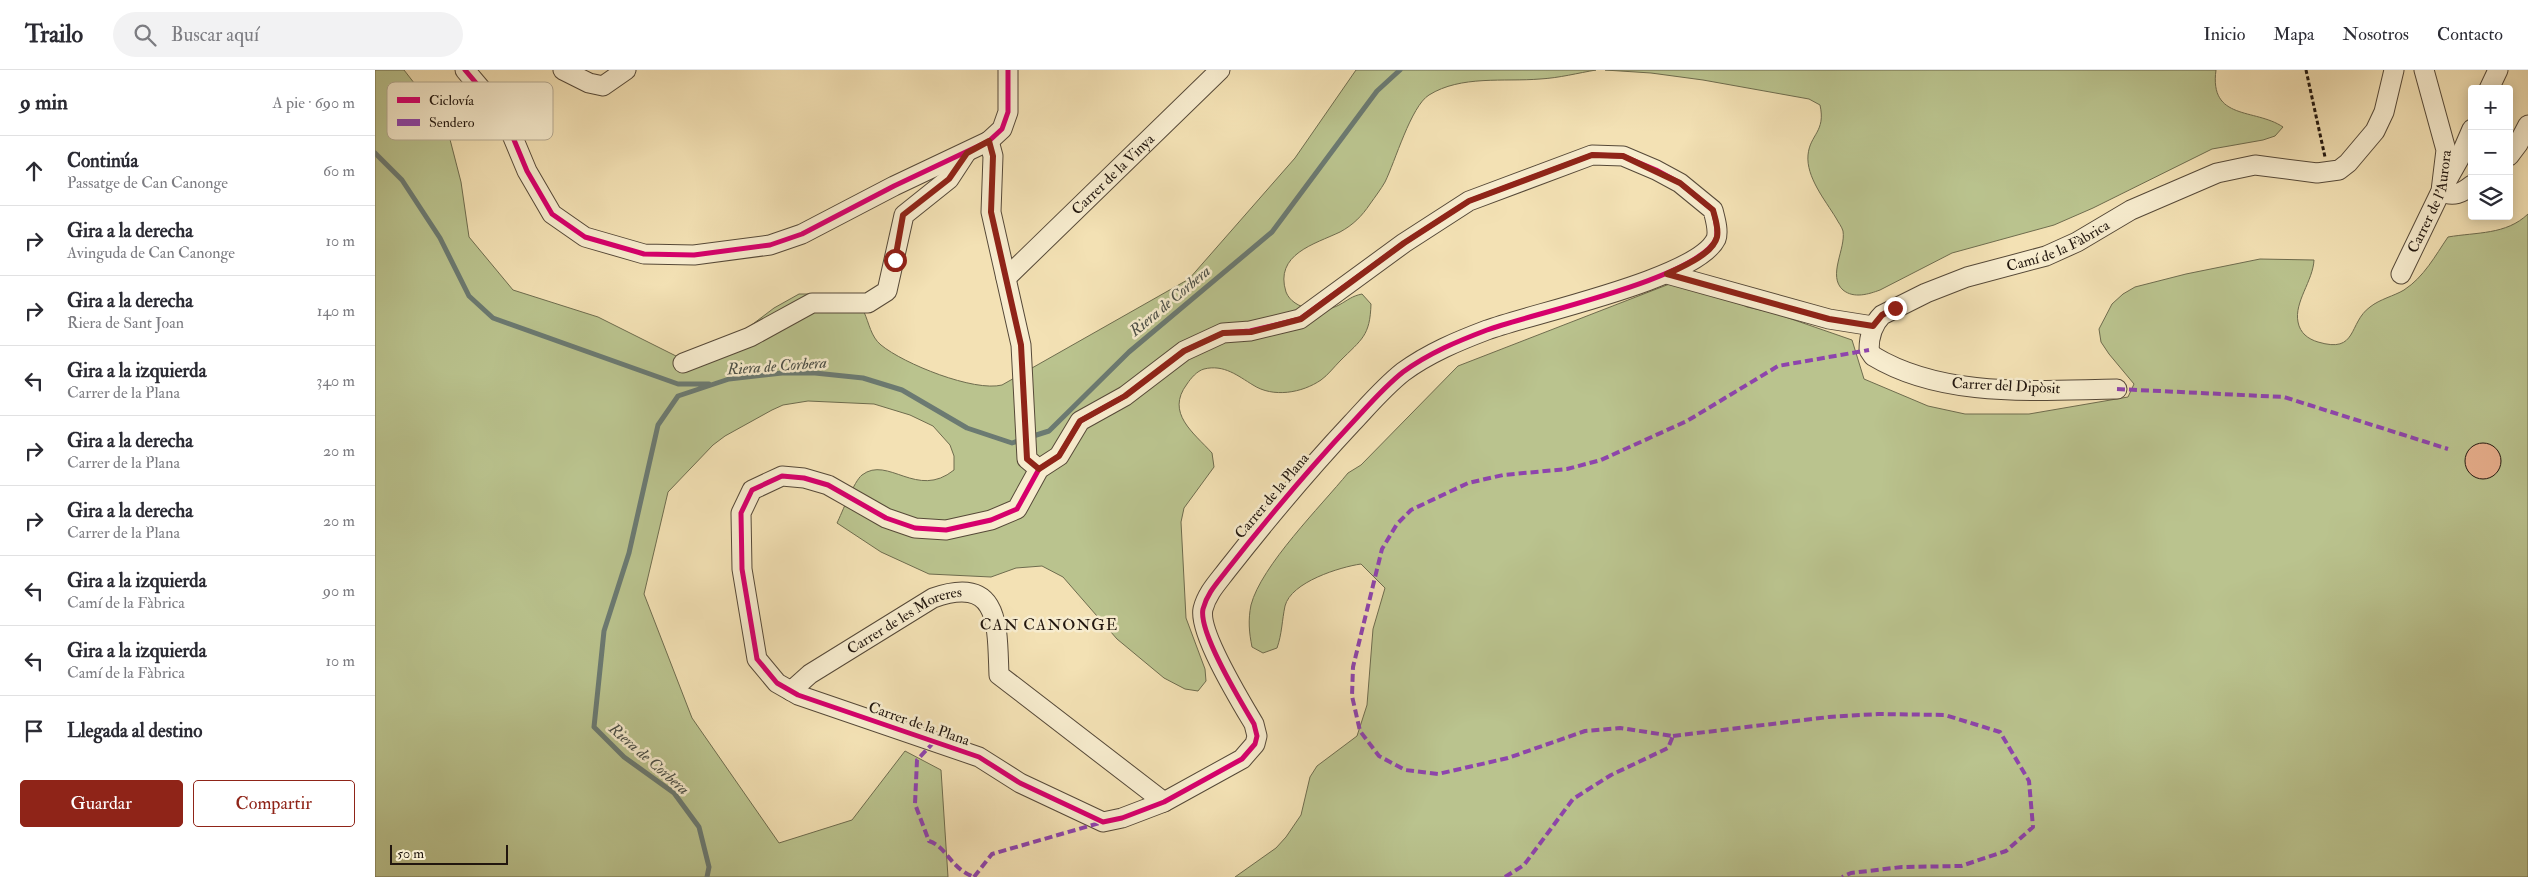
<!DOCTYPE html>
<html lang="es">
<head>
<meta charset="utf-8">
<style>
  body { margin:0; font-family:"IM FELL Double Pica",serif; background:#f2f2f3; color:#2b2b33 }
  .controls { position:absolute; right:15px; top:15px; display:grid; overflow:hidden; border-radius:5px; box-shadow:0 2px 12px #0003 }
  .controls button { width:45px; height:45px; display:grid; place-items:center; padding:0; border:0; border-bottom:1px solid #e1e1e2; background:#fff; color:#2b2b33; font:25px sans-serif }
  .scale { position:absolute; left:15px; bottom:12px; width:118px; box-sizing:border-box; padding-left:5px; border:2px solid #21160e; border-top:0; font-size:14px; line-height:18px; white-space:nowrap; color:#21160e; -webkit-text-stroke:4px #f7ecce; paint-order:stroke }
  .stop { position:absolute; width:15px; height:15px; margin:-11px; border:4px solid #8f2418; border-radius:50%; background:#fff }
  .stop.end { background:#8f2418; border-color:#fff; box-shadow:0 1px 5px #0008 }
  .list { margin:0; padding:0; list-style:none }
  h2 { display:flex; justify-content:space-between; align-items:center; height:65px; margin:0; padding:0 20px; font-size:21px }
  h2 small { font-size:16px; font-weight:400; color:#7c7c81 }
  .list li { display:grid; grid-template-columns:32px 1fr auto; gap:15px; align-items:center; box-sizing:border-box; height:70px; padding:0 20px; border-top:1px solid #e1e1e2 }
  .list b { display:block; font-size:19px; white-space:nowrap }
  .list p { margin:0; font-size:16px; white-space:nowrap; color:#7c7c81 }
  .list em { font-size:16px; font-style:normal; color:#7c7c81 }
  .actions { display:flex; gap:10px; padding:15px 20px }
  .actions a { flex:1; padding:11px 0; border:1px solid #8f2418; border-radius:5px; text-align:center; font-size:18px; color:#8f2418 }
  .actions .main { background:#8f2418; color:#fff }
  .icon { flex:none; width:28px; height:28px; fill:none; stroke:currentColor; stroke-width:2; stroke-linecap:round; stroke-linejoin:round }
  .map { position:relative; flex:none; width:2153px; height:807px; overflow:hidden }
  header { display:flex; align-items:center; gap:30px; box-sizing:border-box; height:70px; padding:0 25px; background:#fff; border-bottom:1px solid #e1e1e2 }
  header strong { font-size:24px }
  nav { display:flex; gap:28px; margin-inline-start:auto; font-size:18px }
  .search { width:350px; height:45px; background:#f2f2f3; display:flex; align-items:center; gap:12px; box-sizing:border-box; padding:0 18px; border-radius:28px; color:#7c7c81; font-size:19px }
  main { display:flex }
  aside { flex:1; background:#fff }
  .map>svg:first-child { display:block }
</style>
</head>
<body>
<header>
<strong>Trailo</strong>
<div class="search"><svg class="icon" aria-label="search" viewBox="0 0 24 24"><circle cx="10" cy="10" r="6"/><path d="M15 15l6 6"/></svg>Buscar aquí</div>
<nav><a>Inicio</a><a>Mapa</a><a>Nosotros</a><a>Contacto</a></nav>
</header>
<main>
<aside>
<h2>9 min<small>A pie · 690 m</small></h2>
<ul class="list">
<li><svg class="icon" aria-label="ahead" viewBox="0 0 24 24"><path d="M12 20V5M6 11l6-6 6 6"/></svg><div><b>Continúa</b><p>Passatge de Can Canonge</p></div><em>60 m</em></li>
<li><svg class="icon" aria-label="right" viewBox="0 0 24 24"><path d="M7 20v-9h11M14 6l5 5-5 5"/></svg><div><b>Gira a la derecha</b><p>Avinguda de Can Canonge</p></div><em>10 m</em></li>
<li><svg class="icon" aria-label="right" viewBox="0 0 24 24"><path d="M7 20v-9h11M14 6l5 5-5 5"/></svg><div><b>Gira a la derecha</b><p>Riera de Sant Joan</p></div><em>140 m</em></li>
<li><svg class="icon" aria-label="left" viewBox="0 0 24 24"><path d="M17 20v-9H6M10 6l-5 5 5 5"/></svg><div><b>Gira a la izquierda</b><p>Carrer de la Plana</p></div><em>340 m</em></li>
<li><svg class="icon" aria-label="right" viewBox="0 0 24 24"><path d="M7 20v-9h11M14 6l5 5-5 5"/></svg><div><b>Gira a la derecha</b><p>Carrer de la Plana</p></div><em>20 m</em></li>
<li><svg class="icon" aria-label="right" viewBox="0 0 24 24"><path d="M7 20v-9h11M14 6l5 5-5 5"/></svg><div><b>Gira a la derecha</b><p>Carrer de la Plana</p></div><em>20 m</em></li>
<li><svg class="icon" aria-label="left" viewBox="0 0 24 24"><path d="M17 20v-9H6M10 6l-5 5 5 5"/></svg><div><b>Gira a la izquierda</b><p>Camí de la Fàbrica</p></div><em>90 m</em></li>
<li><svg class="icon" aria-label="left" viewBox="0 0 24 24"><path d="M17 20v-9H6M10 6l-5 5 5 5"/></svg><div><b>Gira a la izquierda</b><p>Camí de la Fàbrica</p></div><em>10 m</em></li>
<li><svg class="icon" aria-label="arrive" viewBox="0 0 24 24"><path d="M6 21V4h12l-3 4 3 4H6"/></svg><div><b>Llegada al destino</b></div></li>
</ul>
<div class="actions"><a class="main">Guardar</a><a>Compartir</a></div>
</aside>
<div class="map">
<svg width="2153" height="807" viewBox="0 0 2153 807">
  <rect width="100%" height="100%" fill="#f3e1b4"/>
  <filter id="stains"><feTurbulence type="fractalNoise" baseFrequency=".004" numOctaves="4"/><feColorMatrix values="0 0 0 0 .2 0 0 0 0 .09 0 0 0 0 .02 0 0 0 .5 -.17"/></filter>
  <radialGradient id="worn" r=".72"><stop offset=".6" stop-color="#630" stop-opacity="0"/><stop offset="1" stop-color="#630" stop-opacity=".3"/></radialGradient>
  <path fill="#bac38e" stroke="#6e6c4e" d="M0 0H29L71 54 86 112 94 167 138 220 223 247 307 289 366 263 399 238 424 224H453L489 242C494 253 496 267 506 275 529 294 599 322 627 315L814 209 920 88 981 0H1221C1203 3 1184 8 1165 9 1129 12 1086 5 1054 25 1036 36 1020 92 1010 112 1006 119 1000 127 995 134 987 146 978 155 965 162 940 174 899 184 911 222 918 240 948 244 964 235 973 230 977 226 987 224L996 234C995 266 987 269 965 291 959 297 953 305 946 310 927 323 898 328 878 315 863 306 849 294 829 299 822 301 816 308 812 314 790 343 819 363 837 383L839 397 809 438 806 452 811 548 830 599 831 611 823 621 810 619 789 608 742 569 688 507 667 496 641 498 616 507 554 504 506 482 462 453C467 443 479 411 487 405 513 385 542 430 579 400V386L575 375 558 356 535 345 499 334 433 331 408 335 397 340 350 366 338 375 293 422 269 524 317 648 404 773 477 750 530 681 566 700 573 807H0Z
    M1230 0H1841C1834 51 1880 38 1908 57L1900 66 1888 70 1837 79 1718 138 1679 155 1577 183 1505 220C1494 224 1479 229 1468 220 1452 206 1471 179 1468 161 1467 157 1463 152 1461 148 1450 130 1431 107 1433 85 1435 64 1451 62 1445 35L1434 29 1328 10 1276 3Z
    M2153 144V807H860L901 778 911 767 926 745 935 707 942 696 982 666 992 635 998 559 1010 518 986 494C965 497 916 512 910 536 907 550 907 564 902 578L888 583 877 577C874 562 873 550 876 535 886 496 946 436 973 403L986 395 1083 296 1297 213 1350 226 1372 237 1399 243 1477 270 1489 309 1553 336 1590 344H1654L1753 327 1759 314 1734 284 1726 272 1724 259 1737 234 1748 224 1760 217 1811 204 1885 189 1939 190C1938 211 1919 232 1923 252 1925 263 1933 269 1943 272 1983 284 1973 253 1995 237 2005 229 2019 226 2029 220 2049 207 2060 186 2073 167 2102 162 2131 165 2153 144Z"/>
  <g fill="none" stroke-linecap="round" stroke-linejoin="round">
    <path stroke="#6b7a72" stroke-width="5" d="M0 83 27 110 65 168 94 226 118 248 303 314H334
      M655 367 674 361 754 282 897 162 1002 21 1025 0
      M332 807 334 797 324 757 299 723 249 687 219 657 229 561 254 483 283 355 303 326 354 309 407 303H440L488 308 527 320 592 358 637 373 646 370"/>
  </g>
  <path fill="#e9af8d" stroke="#21160e" d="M2090 391a18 18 0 1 1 36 0a18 18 0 1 1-36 0Z"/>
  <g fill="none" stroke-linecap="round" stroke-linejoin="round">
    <defs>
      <g id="minor">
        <path d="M90 0 129 46 152 101 177 144 210 167 269 184 319 185 395 175 427 164 519 116 614 71 627 59 633 42V0"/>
        <path d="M188 0 214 13 228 16 251 0"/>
        <path d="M2114 19 2123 0"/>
        <path d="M2097 59 2084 89 2066 121C2078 128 2087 123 2097 115"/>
        <path d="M614 71 618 86 616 142 646 275 652 389 664 399"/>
        <path d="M1217 85 1248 86 1281 100 1305 113 1338 140C1340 148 1344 161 1341 169 1322 209 1158 243 1112 260 1083 271 1054 283 1028 302 1009 317 993 336 977 353 933 400 892 449 852 500 843 512 832 523 828 539 823 562 866 632 879 654L882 666 880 674 867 689 789 732 747 748 728 752 645 713 604 687 423 625 402 613 382 589 367 499 366 443 377 420 407 406 429 408 453 415 511 448 540 458 571 460 616 450 642 439 664 399 684 386 705 351 750 326 809 281 848 263 875 261 925 249 1029 173 1094 131Z"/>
        <path d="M2134 86 2143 74 2153 55"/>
        <path d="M1292 204 1454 249 1498 256"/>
        <path id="s1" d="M2026 204 2066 121 2071 80 2049 0"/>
        <path id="s2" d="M631 208 845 0"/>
        <path d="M308 293 375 267 437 233H493L512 221 529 145 574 109 591 83"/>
        <path id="s3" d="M1742 319C1663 320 1569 329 1498 286L1494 280C1494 267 1497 255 1507 245L1551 223 1592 207 1671 186 1702 172 1756 140 1842 103 1880 95 1942 103 1964 100 1973 93 2000 61 2009 42 2019 0"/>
        <path id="s4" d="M416 621 435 604 558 528C626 504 622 557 624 605L789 732"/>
      </g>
    </defs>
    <use href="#minor" stroke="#564938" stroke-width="21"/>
    <path stroke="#21160e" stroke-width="3" stroke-dasharray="4 2.5" stroke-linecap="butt" d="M1931 0 1950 87"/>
    <use href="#minor" stroke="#f7ecce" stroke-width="19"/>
    <path stroke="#8e44ad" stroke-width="4" stroke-dasharray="8 4" stroke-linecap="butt" d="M1742 319 1909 327 2073 379
      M1298 666 1454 647 1503 644 1570 645 1625 662 1654 711 1658 757 1631 781 1586 796 1527 797 1476 803 1467 807
      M559 672 542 690 540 734 554 771C572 777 575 798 599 807
      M599 807 617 784 728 752
      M1130 807 1149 795 1198 729 1236 705 1293 678 1298 666 1245 658 1210 661 1133 688 1063 704 1030 700 1004 686 985 661 977 626 978 597 1007 479 1022 454 1036 440 1093 413 1128 405 1192 399 1226 390 1312 351 1403 296 1494 280"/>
    <defs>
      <path id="cycleway" d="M90 0 129 46 152 101 177 144 210 167 269 184 319 185 395 175 427 164 519 116 614 71 627 59 633 42V0
        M1217 85 1248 86 1281 100 1305 113 1338 140C1340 148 1344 161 1341 169 1322 209 1158 243 1112 260 1083 271 1054 283 1028 302 1009 317 993 336 977 353 933 400 892 449 852 500 843 512 832 523 828 539 823 562 866 632 879 654L882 666 880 674 867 689 789 732 747 748 728 752 645 713 604 687 423 625 402 613 382 589 367 499 366 443 377 420 407 406 429 408 453 415 511 448 540 458 571 460 616 450 642 439 664 399 684 386 705 351 750 326 809 281 848 263 875 261 925 249 1029 173 1094 131Z"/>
    </defs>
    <use href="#cycleway" stroke="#f7ecce" stroke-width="8"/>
    <use href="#cycleway" stroke="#d6006c" stroke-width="5"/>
  </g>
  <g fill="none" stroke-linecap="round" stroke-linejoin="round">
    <path stroke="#8f2418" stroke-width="6" d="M520 190 528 145 574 109 592 83 614 71 618 86 616 142 646 275 652 389 664 399 684 386 705 351 750 326 809 281 848 263 876 262 926 249 1029 173 1094 131 1217 85 1248 86 1305 113 1338 140C1340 148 1344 158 1342 167 1338 184 1307 197 1292 204L1454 249 1498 256 1507 245 1520 238"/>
  </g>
  <g text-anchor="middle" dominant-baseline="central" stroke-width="5" stroke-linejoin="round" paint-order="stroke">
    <g font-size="15" fill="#21160e" stroke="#f7ecce">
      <text stroke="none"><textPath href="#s2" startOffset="149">Carrer de la Vinya</textPath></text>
      <text stroke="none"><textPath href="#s1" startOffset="79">Carrer de l'Aurora</textPath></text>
      <text stroke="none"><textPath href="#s3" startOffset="485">Camí de la Fàbrica</textPath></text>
      <text transform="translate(1631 316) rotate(3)">Carrer del Dipòsit</text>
      <text transform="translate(897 426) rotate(-50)">Carrer de la Plana</text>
      <text stroke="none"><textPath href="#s4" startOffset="135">Carrer de les Moreres</textPath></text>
      <text transform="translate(544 654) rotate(19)">Carrer de la Plana</text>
    </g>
    <g font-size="16" font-style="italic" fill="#4c5048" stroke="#f7ecce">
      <text transform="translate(795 231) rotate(-40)">Riera de Corbera</text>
      <text transform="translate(402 296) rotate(-4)">Riera de Corbera</text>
      <text transform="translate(274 689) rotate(41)">Riera de Corbera</text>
    </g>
    <g font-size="16" letter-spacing="1" fill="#21160e" stroke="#f7ecce">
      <text x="674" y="555">CAN CANONGE</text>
    </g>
  </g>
  <rect x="12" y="12" width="166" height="58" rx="8" fill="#f7ecce" stroke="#b7ac94" stroke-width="1"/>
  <rect x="22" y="27" width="23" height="6" fill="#d6006c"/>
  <rect x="22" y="49" width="23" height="7" fill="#8e44ad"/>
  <g font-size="14" fill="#21160e">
    <text x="54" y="35">Ciclovía</text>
    <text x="54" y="57">Sendero</text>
  </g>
  <rect width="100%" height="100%" filter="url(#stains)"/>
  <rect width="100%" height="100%" fill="url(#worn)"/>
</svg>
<div class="controls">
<button>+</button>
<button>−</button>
<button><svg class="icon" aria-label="layers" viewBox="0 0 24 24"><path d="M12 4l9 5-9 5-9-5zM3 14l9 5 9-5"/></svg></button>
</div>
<div class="scale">50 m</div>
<div class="stop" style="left:520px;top:190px"></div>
<div class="stop end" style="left:1520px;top:238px"></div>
</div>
</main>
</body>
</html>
